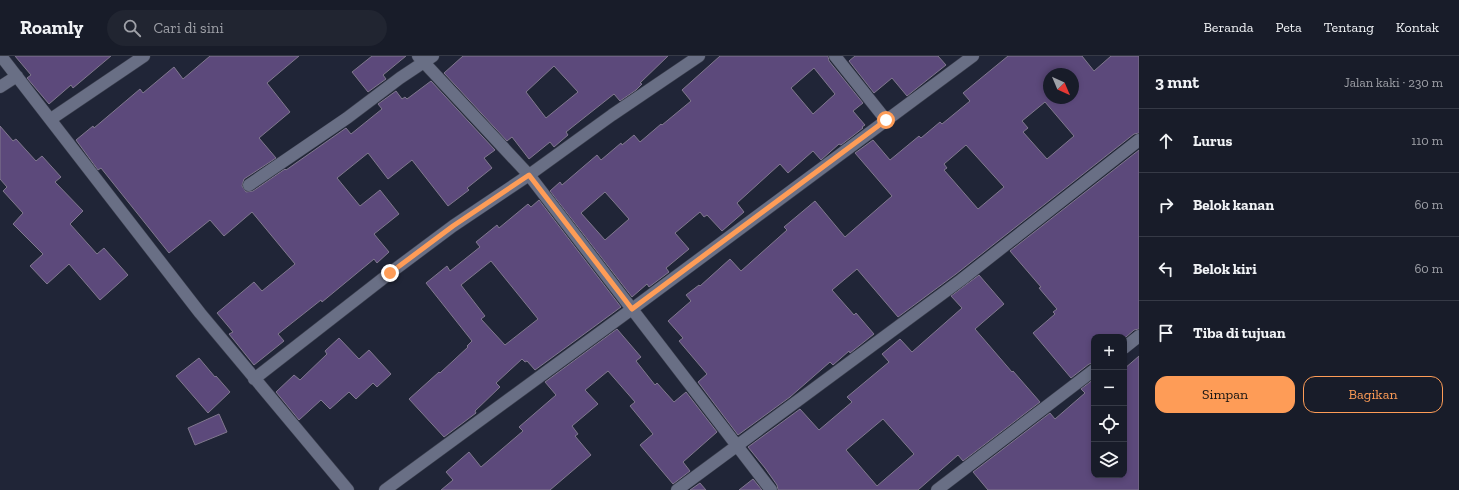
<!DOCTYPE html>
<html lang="id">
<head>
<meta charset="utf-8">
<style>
  body { margin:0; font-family:"Zilla Slab",serif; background:#212531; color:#f1f3f6 }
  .controls { position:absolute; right:12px; bottom:12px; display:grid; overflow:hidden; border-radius:8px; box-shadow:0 2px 6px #0003 }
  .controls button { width:36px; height:36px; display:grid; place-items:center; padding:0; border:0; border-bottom:1px solid #363a46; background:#181c29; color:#f1f3f6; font:20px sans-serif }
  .compass { position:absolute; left:1043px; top:12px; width:36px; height:36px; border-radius:50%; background:#181c29; box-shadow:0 2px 6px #0003; rotate:136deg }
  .stop { position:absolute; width:12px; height:12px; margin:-9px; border:3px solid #fe9c57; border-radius:50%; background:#fff }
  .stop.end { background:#fe9c57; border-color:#fff; box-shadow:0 1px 4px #0008 }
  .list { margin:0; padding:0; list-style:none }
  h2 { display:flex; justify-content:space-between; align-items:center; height:52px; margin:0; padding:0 16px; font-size:17px }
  h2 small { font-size:13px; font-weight:400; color:#9fa1a8 }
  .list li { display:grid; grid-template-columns:26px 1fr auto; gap:12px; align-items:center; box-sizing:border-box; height:64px; padding:0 16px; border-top:1px solid #363a46 }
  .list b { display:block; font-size:15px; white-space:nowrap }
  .list em { font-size:13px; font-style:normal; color:#9fa1a8 }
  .actions { display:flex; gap:8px; padding:12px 16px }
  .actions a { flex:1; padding:9px 0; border:1px solid #fe9c57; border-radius:12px; text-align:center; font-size:14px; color:#fe9c57 }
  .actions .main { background:#fe9c57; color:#111 }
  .icon { flex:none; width:22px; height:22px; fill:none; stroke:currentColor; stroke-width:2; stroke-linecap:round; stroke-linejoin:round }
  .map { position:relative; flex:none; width:1139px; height:434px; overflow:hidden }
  header { display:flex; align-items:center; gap:24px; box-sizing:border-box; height:56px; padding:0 20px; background:#181c29; border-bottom:1px solid #363a46 }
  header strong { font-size:19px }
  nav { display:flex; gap:22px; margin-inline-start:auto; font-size:14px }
  .search { width:280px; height:36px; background:#212531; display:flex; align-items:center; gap:10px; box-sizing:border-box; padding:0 14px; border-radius:22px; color:#9fa1a8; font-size:15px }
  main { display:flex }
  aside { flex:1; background:#181c29 }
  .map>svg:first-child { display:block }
</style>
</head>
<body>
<header>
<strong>Roamly</strong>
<div class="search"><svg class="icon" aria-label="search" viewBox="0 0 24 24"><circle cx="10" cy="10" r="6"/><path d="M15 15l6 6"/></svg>Cari di sini</div>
<nav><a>Beranda</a><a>Peta</a><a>Tentang</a><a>Kontak</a></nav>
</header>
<main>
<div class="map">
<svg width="1139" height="434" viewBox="0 0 1139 434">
  <rect width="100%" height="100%" fill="#202537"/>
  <path fill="#5c497b" stroke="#80788e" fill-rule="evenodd" d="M15 0H111L73 32 71 29 49 48 27 22 31 19Z
    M210 0H299L267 27 290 56 259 82 276 102 244 123 242 130 246 136 253 135 285 113 286 114 346 72 351 78 382 53 378 48 396 35 402 43 405 41 407 43 431 25 495 94 484 102 492 112 467 132 469 134 448 150 412 104 388 123 368 97 337 122 360 150 380 134 399 158 374 178 389 196 377 207 374 203 322 246 321 244 278 278 284 285 254 309 229 278 233 276 217 257 254 226 262 235 295 208 252 156 224 180 210 164 169 197 101 112 98 114 76 84 93 70 94 72 140 33 143 37 174 11 183 23Z
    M372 0H406L383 19 386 23 368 36 352 16Z
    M463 0H668L640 27 642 28 636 34 620 45 614 38 566 76 568 79 554 91 550 86 529 103 512 81 507 85 444 17ZM554 10 578 36 546 62 526 36Z
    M720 0H828L829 5 863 47 853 55 865 69 862 71 863 72 841 89 839 88 821 104 813 95 788 117 780 108 737 147 744 156 722 175 707 159 704 161 700 156 675 177 689 193 666 212 669 216 649 231 647 228 632 241 550 135 560 126 562 129 597 99 601 104 621 87 622 89 634 79 640 86 661 68 662 69 691 45 682 34ZM814 12 835 38 813 58 791 32ZM605 136 629 163 605 184 581 157Z
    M855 0H938L946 9 907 40 892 22 874 37 849 5Z
    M1008 0H1082L1094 15 1111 0H1139V77L1134 78 956 218 898 261 857 213 832 234 854 259 856 257 874 278 850 297 849 295 833 309 830 306 790 341 738 379 698 326 707 318 679 285 683 282 668 265 691 245 686 239 699 229 700 230 730 203 741 215 787 174 784 171 815 145 845 181 892 140 855 97 873 84 890 104 919 80 921 82 940 66 942 68 970 45 963 37ZM1049 18H1073V42H1049ZM1045 46 1074 80 1047 103 1023 76 1028 72 1022 65ZM966 89 1004 131 978 153 944 114 947 112 944 108Z
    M0 70 13 85 16 83 36 105 42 100 61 121 55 126 83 155 70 168 97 198 104 192 128 219 100 244 69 208 47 228 30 210 43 198 13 168 23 157 3 135 7 131 0 123Z
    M1139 94V273L1134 274 1126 281H1094V307L1089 308 1071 322 1033 277 1055 258 1053 256 1057 253 1039 232 1041 231 1010 195Z
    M539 144 621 251 535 314 527 305 525 306 522 303 496 327 500 331 475 355 476 357 444 381 409 343 439 316 440 317 468 291 467 290 472 285 426 227 447 210 450 215 480 191 476 186 497 169 499 172 528 148 531 151ZM491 205 538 263 505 289 481 263 485 260 461 229Z
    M979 219 1004 248 975 273 1012 316 1013 315 1040 346 963 405 958 399 918 434H778L777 429 765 412 748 391 800 353 819 374 852 346 847 341 889 306 882 298 900 283 912 296 962 252 951 240ZM883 363 914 398 877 430 846 394Z
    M617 273 641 301 636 305 655 329 657 327 674 346 686 336 717 376 683 406 690 415 673 428 640 389 653 378 630 350 635 346 608 315 585 334 598 348 572 370 578 378 575 380 591 399 550 434H441L453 424 446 416 469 396 481 411 523 375 519 371 556 339 545 326Z
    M339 282 359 303 369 294 391 318 377 331 373 327 356 343 349 336 330 353 321 344 299 364 276 336 294 319 300 324 327 298 325 295Z
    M1139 300V434H988L973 416 1050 357 1055 363 1085 337 1081 333 1094 323V419H1124V313Z
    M199 302 215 321 216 320 230 336 208 357 176 320Z
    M219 358 227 376 195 389 188 372Z
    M753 423 762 434H739Z
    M700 427 706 434H690Z"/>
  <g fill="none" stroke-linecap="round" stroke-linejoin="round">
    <defs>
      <path id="street" d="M1 0 200 257 348 434
        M418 0 529 119 771 434
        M835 0 886 64
        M0 31 17 20
        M51 63 144 0
        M249 129 347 62 400 22 433 0
        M1124 292 1139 280
        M254 323 390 217 453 170 529 119 612 59 699 0
        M385 434 632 253 973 0
        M677 434 961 224 1139 84
        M937 434 1094 314"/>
    </defs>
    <use href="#street" stroke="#3c404f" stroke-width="13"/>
    <use href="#street" stroke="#696f85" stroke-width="12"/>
  </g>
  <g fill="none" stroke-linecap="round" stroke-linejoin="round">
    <path stroke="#fe9c57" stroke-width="5" d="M390 217 453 170 529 119 632 253 886 64"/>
  </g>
</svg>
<div class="controls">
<button>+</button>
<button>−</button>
<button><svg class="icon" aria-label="locate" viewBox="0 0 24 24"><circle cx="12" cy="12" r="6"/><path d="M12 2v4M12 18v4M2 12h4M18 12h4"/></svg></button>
<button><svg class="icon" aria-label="layers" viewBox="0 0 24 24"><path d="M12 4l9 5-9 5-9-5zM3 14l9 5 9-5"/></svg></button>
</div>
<svg class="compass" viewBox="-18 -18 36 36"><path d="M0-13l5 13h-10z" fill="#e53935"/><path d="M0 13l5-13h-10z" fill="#9fa1a8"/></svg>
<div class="stop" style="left:886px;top:64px"></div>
<div class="stop end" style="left:390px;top:217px"></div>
</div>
<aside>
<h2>3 mnt<small>Jalan kaki · 230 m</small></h2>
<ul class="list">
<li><svg class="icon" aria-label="ahead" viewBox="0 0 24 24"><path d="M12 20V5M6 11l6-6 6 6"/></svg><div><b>Lurus</b></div><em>110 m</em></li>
<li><svg class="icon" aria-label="right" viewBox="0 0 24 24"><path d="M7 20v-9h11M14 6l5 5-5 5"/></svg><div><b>Belok kanan</b></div><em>60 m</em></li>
<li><svg class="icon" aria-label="left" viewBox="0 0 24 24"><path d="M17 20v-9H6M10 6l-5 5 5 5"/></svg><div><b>Belok kiri</b></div><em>60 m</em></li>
<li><svg class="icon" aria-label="arrive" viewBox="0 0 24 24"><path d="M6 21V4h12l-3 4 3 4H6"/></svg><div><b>Tiba di tujuan</b></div></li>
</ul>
<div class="actions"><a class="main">Simpan</a><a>Bagikan</a></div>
</aside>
</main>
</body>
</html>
